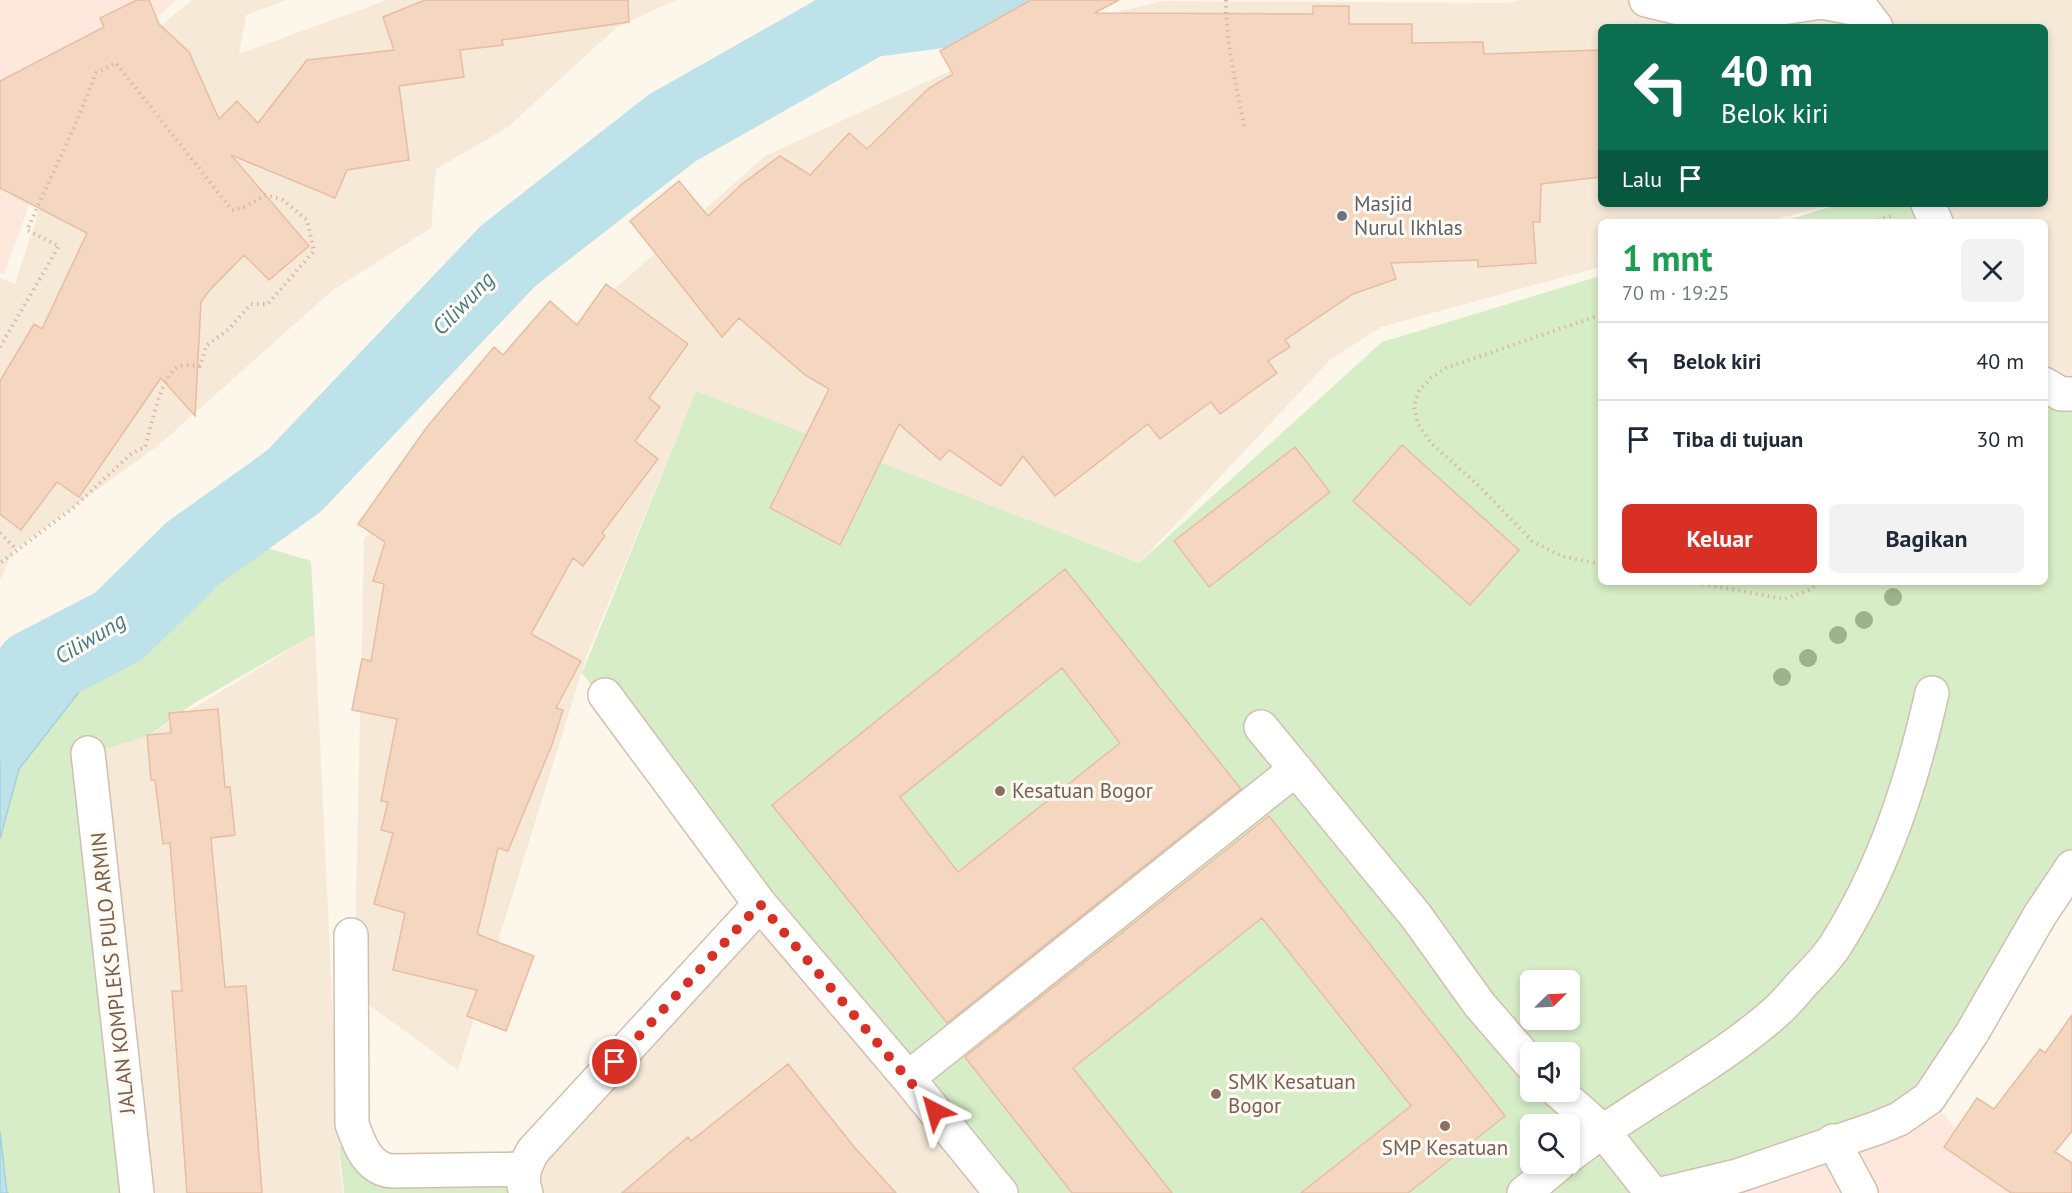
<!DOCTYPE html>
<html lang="id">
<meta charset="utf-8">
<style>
body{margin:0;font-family:"PT Sans",sans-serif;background:#f2f2f3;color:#1f2937;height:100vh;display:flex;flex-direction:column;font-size:22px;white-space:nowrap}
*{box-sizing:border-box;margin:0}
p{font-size:20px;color:#747a83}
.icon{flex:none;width:33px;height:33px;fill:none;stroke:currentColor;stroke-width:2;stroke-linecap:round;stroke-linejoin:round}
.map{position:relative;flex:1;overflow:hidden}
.side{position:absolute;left:1598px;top:219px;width:450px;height:366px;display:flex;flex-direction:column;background:#fff;border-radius:9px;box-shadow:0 3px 9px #0003}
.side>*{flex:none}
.banner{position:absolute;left:1598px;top:24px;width:450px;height:183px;border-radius:9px;box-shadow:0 3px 9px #0003;background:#0b6e4f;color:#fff;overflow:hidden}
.needle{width:39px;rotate:66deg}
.buttons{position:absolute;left:1520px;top:970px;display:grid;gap:12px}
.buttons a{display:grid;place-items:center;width:60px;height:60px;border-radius:9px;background:#fff;box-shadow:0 3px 9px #0003;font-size:30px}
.pin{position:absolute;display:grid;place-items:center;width:51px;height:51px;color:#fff;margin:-26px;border:3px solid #fff;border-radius:50%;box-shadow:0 2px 6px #0007}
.me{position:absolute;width:66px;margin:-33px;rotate:321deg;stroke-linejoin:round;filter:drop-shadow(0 0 4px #0008)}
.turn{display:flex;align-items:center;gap:21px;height:126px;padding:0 24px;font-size:27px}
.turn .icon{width:78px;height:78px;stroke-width:2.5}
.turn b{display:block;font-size:42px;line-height:51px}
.then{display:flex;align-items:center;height:57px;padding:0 24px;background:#0003;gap:12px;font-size:22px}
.round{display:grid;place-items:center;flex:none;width:63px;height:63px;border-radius:9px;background:#f2f2f3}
.head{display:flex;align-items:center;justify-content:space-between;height:102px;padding:0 24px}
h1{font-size:36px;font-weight:800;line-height:45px;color:#1e9e55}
.primary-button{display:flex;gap:12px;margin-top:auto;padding:12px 24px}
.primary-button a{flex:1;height:69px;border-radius:9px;background:#d93025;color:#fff;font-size:24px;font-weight:800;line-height:69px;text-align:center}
.primary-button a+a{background:#f2f2f3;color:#1f2937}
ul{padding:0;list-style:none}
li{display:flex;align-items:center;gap:18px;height:78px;padding:0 24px;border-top:2px solid #e0e1e3}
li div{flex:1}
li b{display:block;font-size:22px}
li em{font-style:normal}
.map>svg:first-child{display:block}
</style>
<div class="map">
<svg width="2072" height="1193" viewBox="0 0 2072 1193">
<rect width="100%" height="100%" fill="#fdf6eb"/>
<!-- residential -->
<path fill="#f6e9d8" d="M 192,0 L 287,0 L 246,15 L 239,54 L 387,0 L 676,0 L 617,27 L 508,127 L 436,169 L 431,228 L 333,290 L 159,445 L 14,550 L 0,580 L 0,278 L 15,284 L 77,95 Z
M 1520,0 L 2072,0 L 2072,394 L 2045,384 L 2044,222 L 1936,222 L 1928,204 L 2044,204 L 2044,27 L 1600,27 L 1600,204 L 1832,204 L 1766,222 L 1600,222 L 1600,267 L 1381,327 L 1330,360 L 1139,563 L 696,392 L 587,655 L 458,1070 L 354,994 L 364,539 L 575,324 L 765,156 L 1035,32 L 1163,1 L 1507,3 Z
M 315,634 L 340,1167 L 343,1193 L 140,1193 L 88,753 L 148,736 Z
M 760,904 L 1001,1193 L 526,1193 L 524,1169 Z"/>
<!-- commercial -->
<path fill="#fee8de" d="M 0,0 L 177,0 L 70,91 L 4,275 L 0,273 Z
M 1929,1098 L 2013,1193 L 1666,1193 Z"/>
<!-- green -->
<path fill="#d6edc7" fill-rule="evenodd" d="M 1840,204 L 1928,204 L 1936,222 L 1781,222 Z
M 1600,276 L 1600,582 L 2044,582 L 2045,384 L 2072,394 L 2072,870 L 1929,1098 L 1666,1193 L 1002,1193 L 760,904 L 582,673 L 696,391 L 1139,563 L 1382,342 ZM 1530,981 L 1569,981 L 1569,1020 L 1530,1020 ZM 1530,1053 L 1569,1053 L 1569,1092 L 1530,1092 ZM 1530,1125 L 1569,1125 L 1569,1164 L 1530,1164 Z
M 258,545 L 311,561 L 315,634 L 196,702 L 148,736 L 88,754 L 138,1193 L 8,1193 L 0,1132 L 0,839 L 19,769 L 79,692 L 93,680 L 105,677 L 184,578 Z
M 339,1145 L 370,1162 L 524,1169 L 526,1193 L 344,1193 Z"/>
<!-- water -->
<path fill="#bde2e9" stroke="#a3d2db" stroke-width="1.5" d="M 0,679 L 79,692 L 19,769 L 0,839 Z
M 0,1132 L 7,1192 L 8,1193 L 0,1193 Z"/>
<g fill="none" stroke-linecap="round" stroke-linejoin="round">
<!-- river -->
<path stroke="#bde2e9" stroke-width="81" d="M 0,721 L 34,670 L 119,626 L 192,554 L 294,481 L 508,256 L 672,128 L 868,17 L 999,0"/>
</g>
<!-- building -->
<path fill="#f4d6c1" stroke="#e8bda0" stroke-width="1.5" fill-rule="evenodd" d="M 137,0 L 149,0 L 159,24 L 189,52 L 219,119 L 237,101 L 258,123 L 307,60 L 394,50 L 383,17 L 425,0 L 628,0 L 629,22 L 502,40 L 503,45 L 460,50 L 464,77 L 399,86 L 409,160 L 347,170 L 335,198 L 231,155 L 309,246 L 269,280 L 244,255 L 209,291 L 201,302 L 195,416 L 161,378 L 79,497 L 57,482 L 21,530 L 0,514 L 0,381 L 34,324 L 42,329 L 87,233 L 0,188 L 0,81 L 104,27 L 100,18 Z
M 1031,0 L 1119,0 L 1094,13 L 1313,14 L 1313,6 L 1349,6 L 1349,24 L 1412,24 L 1412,43 L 1483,42 L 1484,54 L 1600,50 L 1600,177 L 1541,184 L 1540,222 L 1533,222 L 1536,263 L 1478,267 L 1478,260 L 1391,263 L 1396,279 L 1353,294 L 1285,340 L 1290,347 L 1268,361 L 1277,373 L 1220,414 L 1211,402 L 1160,439 L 1148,424 L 1055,496 L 1023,456 L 1001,486 L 949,450 L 940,460 L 899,424 L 840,545 L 770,508 L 829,389 L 805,375 L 739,318 L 722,337 L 630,221 L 679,181 L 708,216 L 742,184 L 780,156 L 810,175 L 849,133 L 867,149 L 929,88 L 953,74 L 940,51 Z
M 606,284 L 688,344 L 649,398 L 660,407 L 635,441 L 658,459 L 602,533 L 605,536 L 583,566 L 573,558 L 531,634 L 581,661 L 556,708 L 563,710 L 553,742 L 508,851 L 498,848 L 477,934 L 534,956 L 506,1031 L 467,1016 L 477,990 L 393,970 L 405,913 L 374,904 L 393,833 L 381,830 L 388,802 L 381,801 L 397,719 L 352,710 L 362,659 L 371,661 L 384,584 L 373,581 L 385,542 L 358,524 L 427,427 L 494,347 L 503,355 L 550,301 L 577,325 Z
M 1402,445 L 1519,550 L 1470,605 L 1353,501 Z
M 1295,447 L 1330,492 L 1209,587 L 1174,541 Z
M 1065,569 L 1241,789 L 947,1023 L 772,805 ZM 1062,668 L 1120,743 L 958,872 L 900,797 Z
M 218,709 L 225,787 L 230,787 L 235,835 L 211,838 L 225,987 L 246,986 L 262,1193 L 187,1193 L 172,991 L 182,991 L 170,843 L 163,844 L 155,780 L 151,780 L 147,735 L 171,733 L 169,713 Z
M 1269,816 L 1505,1116 L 1408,1193 L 1301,1193 L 1411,1106 L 1262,918 L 1073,1068 L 1172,1193 L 1072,1193 L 965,1057 Z
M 2072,1015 L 2072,1131 L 2055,1152 L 2072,1163 L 2072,1193 L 2011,1193 L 1944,1147 L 1977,1098 L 1994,1109 L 2040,1049 L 2045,1053 Z
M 788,1064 L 855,1148 L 896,1193 L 622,1193 L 688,1137 L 691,1141 Z"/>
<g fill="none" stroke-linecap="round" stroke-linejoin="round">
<defs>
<path id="minor" d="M 1646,0 L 1691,11 L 1730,13 L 1782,8 L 1822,2 L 1863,10 L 1876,27
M 1928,204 L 1936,222
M 2044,384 L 2061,394 L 2072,394
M 605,695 L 760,904 L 908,1078 L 1001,1193
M 1261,727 L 1416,916 L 1479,1004 L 1530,1063
M 88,753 L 137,1193
M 351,935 L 352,1124 C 359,1144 368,1170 393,1171 L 524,1169
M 908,1078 L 1296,769
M 1559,1092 L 1602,1130 L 1652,1193
M 1833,1141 L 1861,1193
M 1569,1156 C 1636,1104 1714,1067 1777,1011 C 1786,1003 1794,993 1802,984 C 1813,972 1826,960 1835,946 C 1884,869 1912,782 1932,693
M 526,1193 C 520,1177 525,1165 533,1151 L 760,904
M 1524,1193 L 1559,1164
M 1666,1193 L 1737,1176 L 1877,1128 L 1899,1119 L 1929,1098 L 1972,1033 L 2040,915 L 2072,867"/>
</defs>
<!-- minor casing -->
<use href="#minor" stroke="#d2bfaf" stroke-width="36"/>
<!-- path -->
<path stroke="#dab9a3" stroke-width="4" stroke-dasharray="1.5 4.5" stroke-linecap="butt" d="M 1226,0 C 1226,43 1236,84 1244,126
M 1872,222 L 1891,216
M 1600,315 L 1446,368 L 1431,378 L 1419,391 L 1414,406 L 1418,424 L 1431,443 L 1480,487 L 1532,541 L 1561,556 L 1600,564
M 0,347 L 59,246 L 27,230 L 76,123 L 96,73 L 116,63 L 232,210 L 243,208 L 265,195 L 283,200 L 307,220 L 314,251 L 268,304 L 251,304 L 230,328 L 206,346 L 200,366 C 190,365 180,363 173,371 C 159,385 151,428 145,447 L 132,453 L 73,508 L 0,563
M 0,533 L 17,550
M 1691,582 L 1785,599 L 1809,590 L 1821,582"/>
<!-- minor -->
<use href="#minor" stroke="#fff" stroke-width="33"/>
</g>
<!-- trees -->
<g fill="#9eb28d">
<circle cx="1893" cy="597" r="9"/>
<circle cx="1864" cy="620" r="9"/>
<circle cx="1838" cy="635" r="9"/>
<circle cx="1808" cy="658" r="9"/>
<circle cx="1782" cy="677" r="9"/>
</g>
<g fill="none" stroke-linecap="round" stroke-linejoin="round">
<!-- route -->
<path stroke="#d93025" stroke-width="10" stroke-dasharray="0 18" d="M 615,1062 L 760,904 L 935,1111"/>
</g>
<!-- markers -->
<circle fill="#6b7280" stroke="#fffaf2" stroke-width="2" cx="1342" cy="216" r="6"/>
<g fill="#8d6e63" stroke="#fffaf2" stroke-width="2">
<circle cx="1000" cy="791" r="6"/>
<circle cx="1216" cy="1094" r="6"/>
<circle cx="1445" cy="1126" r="6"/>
</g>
<g text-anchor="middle" stroke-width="6" stroke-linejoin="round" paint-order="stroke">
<!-- worship labels -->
<g font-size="21" fill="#5b616d" stroke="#fffaf2" text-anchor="start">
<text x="1354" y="211">Masjid<tspan x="1354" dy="24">Nurul Ikhlas</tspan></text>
</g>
<!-- education labels -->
<g font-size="21" fill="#785e54" stroke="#fffaf2" text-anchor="start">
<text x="1012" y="798">Kesatuan Bogor</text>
<text x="1228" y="1089">SMK Kesatuan<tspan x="1228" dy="24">Bogor</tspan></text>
<text x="1445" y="1155" text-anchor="middle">SMP Kesatuan</text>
</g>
<!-- street labels -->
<g font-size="21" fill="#7b5d4b" stroke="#fffaf2">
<text transform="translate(113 973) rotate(-96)" y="7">JALAN KOMPLEKS PULO ARMIN</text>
</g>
<!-- water labels -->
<g font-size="22" font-style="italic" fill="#407b87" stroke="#fffaf2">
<text transform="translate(463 303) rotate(-46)" y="8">Ciliwung</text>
<text transform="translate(90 638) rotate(-31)" y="8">Ciliwung</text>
</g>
</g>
</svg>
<div class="buttons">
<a><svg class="needle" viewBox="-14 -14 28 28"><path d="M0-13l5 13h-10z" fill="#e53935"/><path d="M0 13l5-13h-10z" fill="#747a83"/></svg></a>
<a><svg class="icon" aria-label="sound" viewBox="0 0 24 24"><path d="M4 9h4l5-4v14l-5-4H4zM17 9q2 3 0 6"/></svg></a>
<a><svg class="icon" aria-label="search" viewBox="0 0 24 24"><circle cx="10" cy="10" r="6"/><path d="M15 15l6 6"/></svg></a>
</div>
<div class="pin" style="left:615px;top:1062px;background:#d93025"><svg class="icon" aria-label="arrive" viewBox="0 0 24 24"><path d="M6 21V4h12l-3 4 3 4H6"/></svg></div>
<svg class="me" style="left:935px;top:1111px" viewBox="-20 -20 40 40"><path d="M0-17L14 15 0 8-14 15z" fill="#d93025" stroke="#fff" stroke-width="4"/></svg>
<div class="banner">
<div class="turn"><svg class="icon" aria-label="left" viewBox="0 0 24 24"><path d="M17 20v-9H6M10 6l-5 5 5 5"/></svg><div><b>40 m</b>Belok kiri</div></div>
<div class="then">Lalu<svg class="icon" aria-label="arrive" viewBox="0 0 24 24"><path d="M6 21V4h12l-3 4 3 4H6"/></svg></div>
</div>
<section class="side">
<div class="head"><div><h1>1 mnt</h1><p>70 m · 19:25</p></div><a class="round"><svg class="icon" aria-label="close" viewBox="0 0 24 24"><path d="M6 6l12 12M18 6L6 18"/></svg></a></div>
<ul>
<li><svg class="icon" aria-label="left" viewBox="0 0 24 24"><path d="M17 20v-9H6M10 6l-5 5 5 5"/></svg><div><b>Belok kiri</b></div><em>40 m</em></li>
<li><svg class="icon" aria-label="arrive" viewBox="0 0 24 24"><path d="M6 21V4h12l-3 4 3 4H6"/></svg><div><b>Tiba di tujuan</b></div><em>30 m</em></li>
</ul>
<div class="primary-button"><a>Keluar</a><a>Bagikan</a></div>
</section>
</div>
